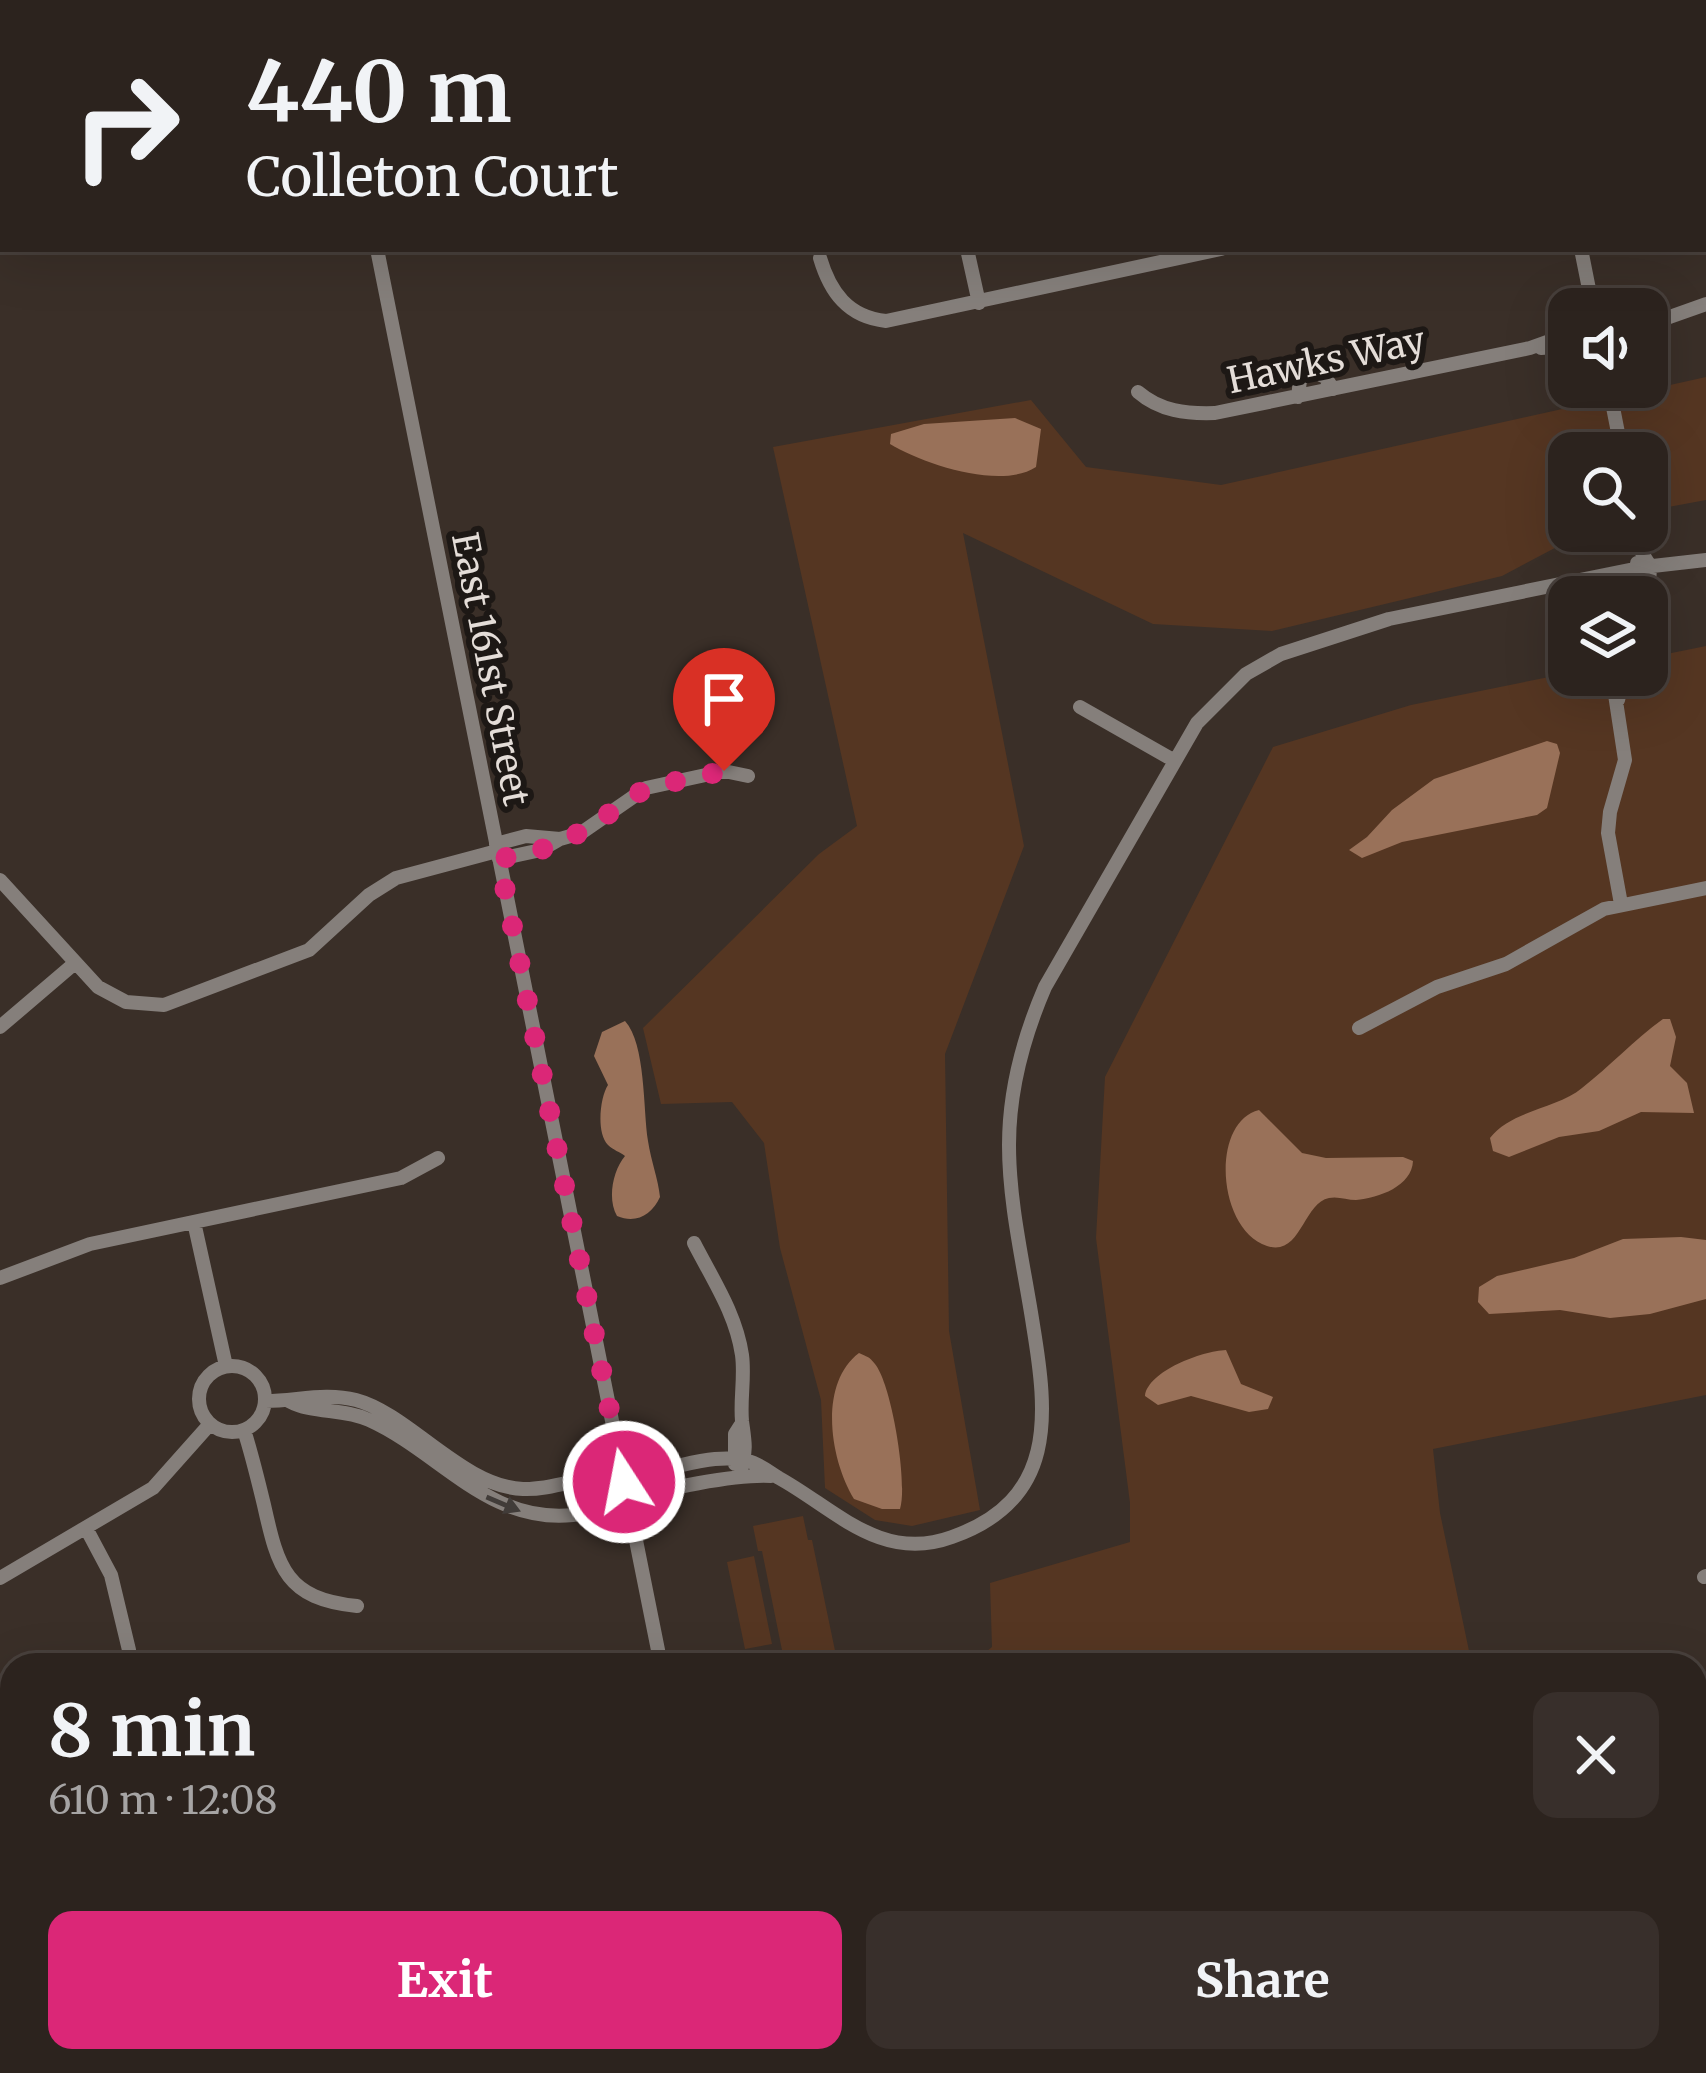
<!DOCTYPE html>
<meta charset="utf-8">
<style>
body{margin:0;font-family:Merriweather,serif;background:#382f2b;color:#f1f3f6;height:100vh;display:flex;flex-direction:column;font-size:45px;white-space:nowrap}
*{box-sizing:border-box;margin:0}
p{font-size:39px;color:#a6a4a4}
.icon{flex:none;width:66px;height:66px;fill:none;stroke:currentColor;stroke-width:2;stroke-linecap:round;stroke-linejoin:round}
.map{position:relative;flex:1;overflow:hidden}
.panel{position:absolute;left:0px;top:1653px;width:1707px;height:420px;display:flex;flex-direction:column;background:#2c231e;border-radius:36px 36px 0 0;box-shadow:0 12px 48px #0002,0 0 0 3px #48403c}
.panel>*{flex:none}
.guide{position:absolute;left:0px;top:0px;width:1707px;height:252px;box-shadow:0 12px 48px #0002,0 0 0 3px #48403c;background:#2c231e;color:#f1f3f6;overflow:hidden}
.buttons{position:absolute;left:1548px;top:288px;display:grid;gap:24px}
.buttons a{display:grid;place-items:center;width:120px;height:120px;border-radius:24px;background:#2c231e;box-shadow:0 12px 48px #0002,0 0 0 3px #48403c;font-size:60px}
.pin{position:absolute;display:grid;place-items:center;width:102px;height:102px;color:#fff;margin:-123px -51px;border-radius:50% 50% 50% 0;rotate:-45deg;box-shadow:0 0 12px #0007}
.pin .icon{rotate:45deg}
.me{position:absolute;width:132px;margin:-66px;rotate:349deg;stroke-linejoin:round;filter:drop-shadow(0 0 9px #0008)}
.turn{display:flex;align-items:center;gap:42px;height:252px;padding:0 48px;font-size:54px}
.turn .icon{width:156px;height:156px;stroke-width:2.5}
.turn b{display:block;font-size:84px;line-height:102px}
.round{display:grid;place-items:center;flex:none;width:126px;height:126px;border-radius:24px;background:#382f2b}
.headline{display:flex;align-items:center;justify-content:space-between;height:204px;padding:0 48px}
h1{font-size:72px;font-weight:700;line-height:90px}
.cta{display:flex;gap:24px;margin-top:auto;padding:24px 48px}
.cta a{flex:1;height:138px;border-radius:24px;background:#db2777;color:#fff;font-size:48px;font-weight:700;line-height:138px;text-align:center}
.cta a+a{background:#382f2b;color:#f1f3f6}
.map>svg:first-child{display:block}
</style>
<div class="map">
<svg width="1706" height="2073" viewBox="0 0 1706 2073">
<rect width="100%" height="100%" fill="#3a2f28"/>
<!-- green -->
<path fill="#553622" d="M 1706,377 L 1706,500 L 1647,511 L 1647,453 L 1569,453 L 1569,531 L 1587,531 L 1502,576 L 1272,631 L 1153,624 L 963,533 L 1024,846 L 945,1054 L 949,1331 L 980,1510 L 912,1526 L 875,1520 L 825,1488 L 821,1400 L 780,1248 L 764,1143 L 732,1102 L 661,1104 L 643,1028 L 819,854 L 857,826 L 773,447 L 1031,400 L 1086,467 L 1221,485 Z
M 1706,646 L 1706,1395 L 1433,1449 L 1440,1513 L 1472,1665 L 970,1665 L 992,1647 L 990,1583 L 1130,1542 L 1130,1503 L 1096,1238 L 1105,1077 L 1273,747 L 1411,705 L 1569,673 L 1647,675 L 1647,658 Z
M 803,1516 L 808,1540 L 812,1540 L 838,1665 L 785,1665 L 762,1551 L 758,1551 L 753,1526 Z
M 754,1556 L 772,1644 L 745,1649 L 727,1562 Z
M 1706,1723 L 1706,1960 L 1695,1962 L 1695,1726 Z
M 766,2061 L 1258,2061 L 1205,2073 L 768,2073 Z"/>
<!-- water -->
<path fill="#997159" d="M 1015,418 L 1041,429 L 1036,467 C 1001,490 923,464 890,444 L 891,434 L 924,424 Z
M 1547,741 L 1557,744 L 1560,753 L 1547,808 L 1537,815 L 1402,842 L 1362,858 L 1349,850 L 1367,837 L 1392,810 L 1434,779 Z
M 1663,1019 L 1670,1019 L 1676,1037 L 1670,1066 L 1687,1083 L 1694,1113 L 1641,1112 L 1599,1131 L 1559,1137 L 1509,1157 L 1493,1151 L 1490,1138 C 1511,1110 1557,1109 1582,1088 C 1610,1066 1634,1040 1663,1019 Z
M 625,1021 C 646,1044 643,1110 648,1141 C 651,1161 658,1178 660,1197 C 652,1215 636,1224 617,1216 C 607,1199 613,1170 625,1156 C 620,1152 613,1150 608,1145 C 596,1133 600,1097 608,1085 L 594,1056 L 602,1032 Z
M 1259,1110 L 1302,1153 L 1326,1158 L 1403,1157 L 1413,1161 C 1412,1186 1379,1198 1356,1200 C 1347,1200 1338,1196 1329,1198 C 1303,1203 1301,1257 1267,1246 C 1217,1230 1210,1122 1259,1110 Z
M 1681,1237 L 1706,1240 L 1706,1299 L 1650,1314 L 1610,1318 L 1560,1310 L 1489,1314 L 1478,1302 L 1479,1287 L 1497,1276 L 1574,1258 L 1623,1239 Z
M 1226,1350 L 1241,1384 L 1273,1397 L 1268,1409 L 1249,1412 L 1191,1396 L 1158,1405 L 1145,1396 C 1148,1371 1202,1351 1226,1350 Z
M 859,1353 C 867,1357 869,1356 875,1364 C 892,1385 908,1484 900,1509 L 882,1509 L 854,1499 C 830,1460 818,1384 859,1353 Z"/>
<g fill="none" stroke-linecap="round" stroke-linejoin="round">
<!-- minor -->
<path stroke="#857f7b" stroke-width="14" d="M 327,0 L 328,3
M 946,0 L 947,3
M 1029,0 L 1029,3
M 1200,0 L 1201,3
M 1383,0 L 1385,3
M 1493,0 L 1495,3
M 1406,3 L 1409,0
M 1432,3 L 1440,0
M 1633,3 L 1634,0
M 1704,139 L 1706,138
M 377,249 L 661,1665
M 967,249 L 979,303
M 1581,249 L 1593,309
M 820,258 C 830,292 848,317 886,321 L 1221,249
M 1647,325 L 1706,304
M 1541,348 L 1569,346
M 1609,387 L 1622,453
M 1138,392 C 1160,411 1186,414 1215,413 L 1530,348 L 1569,334
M 1298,397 L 1300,380 L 1312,371 L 1325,377 L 1333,389
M 1637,531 L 1642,553 L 1650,566 L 1647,627
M 1637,597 L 1637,563
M 1612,675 L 1625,760 L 1610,812 L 1608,833 L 1621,904
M 1618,700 L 1624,675
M 1080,707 L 1175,761
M 496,844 L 526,836 L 560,839
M 499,859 L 541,850 L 560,839 L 581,833 L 646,788 L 724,771 L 748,776
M 0,880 L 98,987 L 126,1002 L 164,1005 L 309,950 L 369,895 L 396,878 L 497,851
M 0,1027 L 75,963
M 1359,1028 L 1437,987 L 1506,964 L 1604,909 L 1706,888
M 194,1222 L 226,1366
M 694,1243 C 713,1280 736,1314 742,1355 C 745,1377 740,1399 742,1421 C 744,1437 747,1449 742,1466
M 0,1278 L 90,1244 L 401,1178 L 438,1158
M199 1399a33 33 0 1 1 66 0a33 33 0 1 1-66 0Z
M 266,1401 C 296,1401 325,1392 356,1400 C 409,1414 463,1487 523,1489 C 551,1490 577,1478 604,1476 C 626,1474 645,1472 667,1468 C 693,1463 722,1454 748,1461 C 760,1464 769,1472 779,1478 C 835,1509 881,1563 952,1537 C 1057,1500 1048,1416 1033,1325 C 1024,1266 1009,1205 1009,1145 C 1009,1089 1023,1038 1045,987 L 1197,723 L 1246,674 L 1281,654 L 1389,619 L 1644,567 L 1706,560
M 289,1401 C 313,1414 343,1408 369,1420 C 440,1452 488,1524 573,1515 C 592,1513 608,1507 626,1501 C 659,1489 737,1474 771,1476
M 244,1430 C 252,1455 258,1480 264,1505 C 278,1568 286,1599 357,1606
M 735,1464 L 735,1434 L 742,1423
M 86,1528 L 111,1575 L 129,1650
M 1704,1577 L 1706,1576
M 0,1578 L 153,1488 L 210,1424
M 1695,1985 L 1706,1983
M 554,2061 L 556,2073
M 698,2061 L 698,2073
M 744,2061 L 748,2073
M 1295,2073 L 1349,2061"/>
</g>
<!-- one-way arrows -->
<defs><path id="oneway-solid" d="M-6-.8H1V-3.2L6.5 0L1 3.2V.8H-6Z" transform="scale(3)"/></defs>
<use fill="#413c39" href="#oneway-solid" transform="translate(503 1504) rotate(23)"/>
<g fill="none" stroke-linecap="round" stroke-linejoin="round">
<!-- route -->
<path stroke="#db2777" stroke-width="21" stroke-dasharray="0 37.8" d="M 624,1482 L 499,859 L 541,850 L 560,838 L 581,833 L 646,788 L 724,771"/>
</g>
<g text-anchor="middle" stroke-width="12" stroke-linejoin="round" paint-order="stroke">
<!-- street labels -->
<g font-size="36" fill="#e4ddd8" stroke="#1d1815">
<text transform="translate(1326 360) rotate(-12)" y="13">Hawks Way</text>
<text transform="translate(491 669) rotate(79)" y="13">East 161st Street</text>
</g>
</g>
</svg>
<div class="buttons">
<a><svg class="icon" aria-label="sound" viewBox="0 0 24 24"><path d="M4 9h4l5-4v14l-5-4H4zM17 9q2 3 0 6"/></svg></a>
<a><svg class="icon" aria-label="search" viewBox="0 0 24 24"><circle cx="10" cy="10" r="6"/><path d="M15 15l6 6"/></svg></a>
<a><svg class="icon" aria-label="layers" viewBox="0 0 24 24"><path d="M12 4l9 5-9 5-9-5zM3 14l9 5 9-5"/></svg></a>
</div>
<div class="pin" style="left:724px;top:771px;background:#d93025"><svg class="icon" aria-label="arrive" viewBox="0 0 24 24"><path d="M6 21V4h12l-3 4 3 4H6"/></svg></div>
<svg class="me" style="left:624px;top:1482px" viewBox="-20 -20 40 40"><circle r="17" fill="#db2777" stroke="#fff" stroke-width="3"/><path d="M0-11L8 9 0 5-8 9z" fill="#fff"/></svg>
<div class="guide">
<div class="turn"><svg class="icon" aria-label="right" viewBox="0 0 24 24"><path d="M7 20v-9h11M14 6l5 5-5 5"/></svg><div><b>440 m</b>Colleton Court</div></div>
</div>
<section class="panel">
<div class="headline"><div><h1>8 min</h1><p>610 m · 12:08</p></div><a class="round"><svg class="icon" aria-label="close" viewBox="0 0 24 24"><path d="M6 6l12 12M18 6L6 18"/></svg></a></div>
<div class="cta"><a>Exit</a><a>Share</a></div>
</section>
</div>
